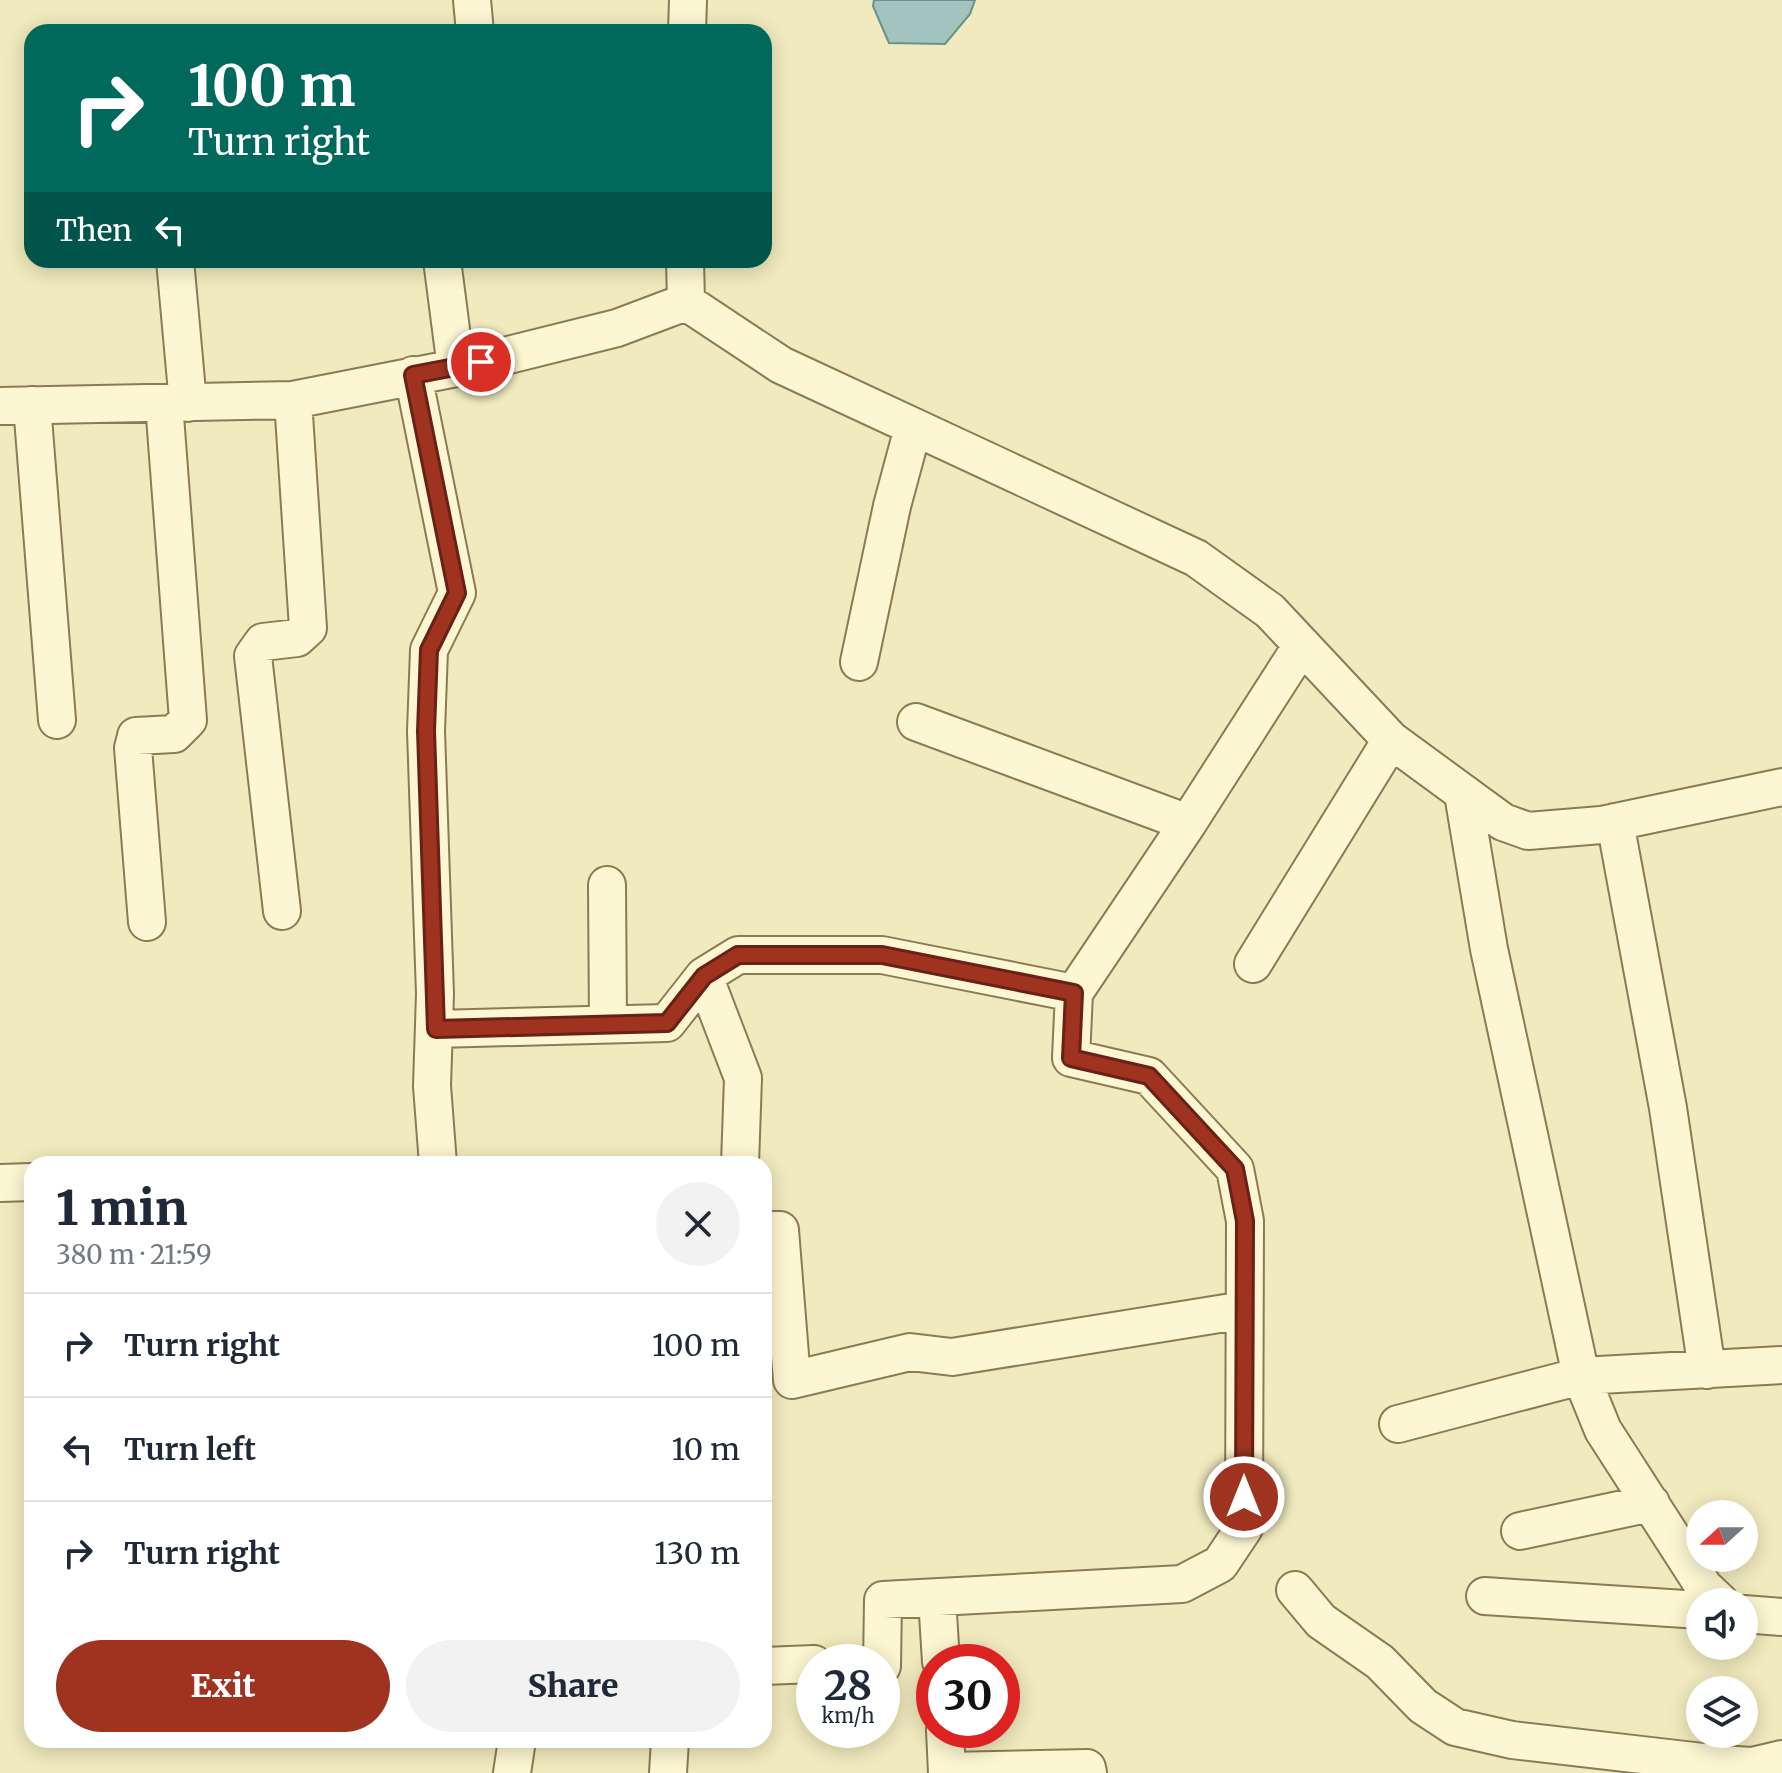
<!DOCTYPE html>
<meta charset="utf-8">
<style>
body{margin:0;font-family:Merriweather,serif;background:#f2f2f3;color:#1f2937;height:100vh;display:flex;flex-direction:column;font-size:30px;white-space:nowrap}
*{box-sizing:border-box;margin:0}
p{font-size:26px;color:#747a83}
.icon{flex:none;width:44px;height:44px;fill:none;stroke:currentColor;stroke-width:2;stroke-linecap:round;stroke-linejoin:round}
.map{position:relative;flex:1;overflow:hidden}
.panel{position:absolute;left:24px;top:1156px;width:748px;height:592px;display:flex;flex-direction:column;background:#fff;border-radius:24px;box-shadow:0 4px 20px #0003}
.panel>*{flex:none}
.banner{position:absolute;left:24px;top:24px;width:748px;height:244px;border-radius:24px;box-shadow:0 4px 20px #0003;background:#00695c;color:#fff;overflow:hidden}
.needle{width:52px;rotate:249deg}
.buttons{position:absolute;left:1686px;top:1500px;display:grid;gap:16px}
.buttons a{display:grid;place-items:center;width:72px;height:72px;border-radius:50%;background:#fff;box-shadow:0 4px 20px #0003;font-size:40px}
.speed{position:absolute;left:796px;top:1644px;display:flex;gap:16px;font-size:40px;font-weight:700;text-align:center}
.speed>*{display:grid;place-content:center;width:104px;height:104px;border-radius:50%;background:#fff;box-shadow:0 4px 20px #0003;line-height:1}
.speed small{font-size:20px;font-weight:400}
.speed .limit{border:12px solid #d22;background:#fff;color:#111}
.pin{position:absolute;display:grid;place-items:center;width:68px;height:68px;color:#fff;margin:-34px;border:4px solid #fff;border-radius:50%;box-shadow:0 2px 8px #0007}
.me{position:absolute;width:88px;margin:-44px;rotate:0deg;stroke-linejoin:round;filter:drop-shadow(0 0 6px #0008)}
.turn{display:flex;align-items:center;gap:28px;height:168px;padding:0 32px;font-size:36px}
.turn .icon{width:104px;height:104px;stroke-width:2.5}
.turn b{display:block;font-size:56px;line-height:68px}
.then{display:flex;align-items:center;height:76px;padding:0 32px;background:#0003;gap:16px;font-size:30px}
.round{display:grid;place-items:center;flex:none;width:84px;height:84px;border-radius:42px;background:#f2f2f3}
.overview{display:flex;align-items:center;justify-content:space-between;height:136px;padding:0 32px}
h1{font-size:48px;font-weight:800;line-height:60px}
.cta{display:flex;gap:16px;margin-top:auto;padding:16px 32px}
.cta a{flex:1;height:92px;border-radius:48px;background:#9f3320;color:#fff;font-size:32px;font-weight:800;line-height:92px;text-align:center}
.cta a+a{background:#f2f2f3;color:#1f2937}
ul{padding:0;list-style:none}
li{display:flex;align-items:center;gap:24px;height:104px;padding:0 32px;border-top:2px solid #e0e1e3}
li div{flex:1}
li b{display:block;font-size:30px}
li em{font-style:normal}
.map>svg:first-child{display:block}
</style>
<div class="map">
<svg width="1782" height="1773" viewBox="0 0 1782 1773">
<rect width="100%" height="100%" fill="#f1eabe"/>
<!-- water -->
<path fill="#a2c3be" stroke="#68918d" stroke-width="2" d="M 874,0 L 975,0 L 970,14 L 945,44 L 889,43 L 873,6 Z"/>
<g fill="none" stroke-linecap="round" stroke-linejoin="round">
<defs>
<path id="minor" d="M 472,0 L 475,32
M 687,32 L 688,0
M 175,260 L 188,403
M 442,260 L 456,368
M 685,260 L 686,302
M 686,302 L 781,365 L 1196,558 L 1270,611 L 1391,740 L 1503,822 L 1528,831 L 1601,825 L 1782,787
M 413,375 L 457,593 L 429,650 L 426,731 L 435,994 L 432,1086 L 438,1164
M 32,405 L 57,720
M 0,406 L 293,400 L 456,368 L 617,328 L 686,302
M 859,662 L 892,506 L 913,428
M 916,722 L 1188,823 L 1074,993
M 1463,794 L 1489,949 L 1581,1376 L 1603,1430 L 1704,1587 L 1720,1602
M 1615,822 L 1668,1108 L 1707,1370
M 1188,823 L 1302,645
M 607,885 L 608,1024
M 282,911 L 253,656 L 263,642 L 297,638 L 308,628 L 293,400
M 147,922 L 133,748 L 136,736 L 174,734 L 188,720 L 164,403
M 1253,964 L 1391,740
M 704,976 L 743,1078 L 740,1164
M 436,1029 L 667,1023 L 704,976 L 738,955 L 882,955 L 1074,993 L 1071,1058 L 1149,1076 L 1235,1169 L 1245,1221 L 1244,1528 L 1220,1564 L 1182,1584 L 883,1600 L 882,1666
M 0,1183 L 32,1182
M 764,1230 L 780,1230 L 792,1380 L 910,1352 L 952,1357 L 1244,1310
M 1398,1424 L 1581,1376 L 1782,1365
M 1520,1531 L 1651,1503
M 1295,1590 L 1321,1621 L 1380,1662 L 1423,1706 L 1455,1727 L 1512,1740 L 1720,1764 L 1752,1766 L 1782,1759
M 1485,1596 L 1700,1610
M 937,1598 L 941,1662
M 1744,1614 L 1782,1617
M 764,1666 L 814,1664
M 945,1730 L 947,1773
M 947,1771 L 1087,1768 L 1088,1773
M 512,1773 L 517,1740
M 668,1773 L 670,1740"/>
</defs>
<!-- minor casing -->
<use href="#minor" stroke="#8b7a55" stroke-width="40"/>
<!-- minor -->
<use href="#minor" stroke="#fcf6d2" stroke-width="36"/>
</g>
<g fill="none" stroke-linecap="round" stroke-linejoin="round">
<defs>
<path id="route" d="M 481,362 L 413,375 L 457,593 L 429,650 L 426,731 L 436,1029 L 667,1023 L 704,976 L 738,955 L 882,955 L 1074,993 L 1071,1058 L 1149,1076 L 1235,1169 L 1245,1221 L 1244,1497"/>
</defs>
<!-- route casing -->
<use href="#route" stroke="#672115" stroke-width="20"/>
<!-- route -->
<use href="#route" stroke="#9f3320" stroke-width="14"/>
</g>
</svg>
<div class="buttons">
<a><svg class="needle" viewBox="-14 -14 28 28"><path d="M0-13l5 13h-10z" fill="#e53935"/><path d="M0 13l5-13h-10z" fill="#747a83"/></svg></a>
<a><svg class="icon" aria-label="sound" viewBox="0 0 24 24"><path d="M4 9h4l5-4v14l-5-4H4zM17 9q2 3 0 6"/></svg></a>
<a><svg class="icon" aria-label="layers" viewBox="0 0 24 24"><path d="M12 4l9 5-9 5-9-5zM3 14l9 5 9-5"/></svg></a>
</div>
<div class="speed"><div>28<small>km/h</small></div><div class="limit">30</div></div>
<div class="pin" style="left:481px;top:362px;background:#d93025"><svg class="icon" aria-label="arrive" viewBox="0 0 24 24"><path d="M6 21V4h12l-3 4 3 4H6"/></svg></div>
<svg class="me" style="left:1244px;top:1497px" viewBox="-20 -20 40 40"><circle r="17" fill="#9f3320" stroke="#fff" stroke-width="3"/><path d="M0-11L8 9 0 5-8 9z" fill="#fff"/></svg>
<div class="banner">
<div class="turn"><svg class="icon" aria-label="right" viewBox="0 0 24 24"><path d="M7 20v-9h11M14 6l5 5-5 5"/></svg><div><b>100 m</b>Turn right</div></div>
<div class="then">Then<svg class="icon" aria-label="left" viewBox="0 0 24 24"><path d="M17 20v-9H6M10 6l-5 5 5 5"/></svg></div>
</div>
<section class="panel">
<div class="overview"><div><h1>1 min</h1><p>380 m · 21:59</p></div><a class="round"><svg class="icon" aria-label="close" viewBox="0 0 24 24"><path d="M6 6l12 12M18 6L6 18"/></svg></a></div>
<ul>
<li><svg class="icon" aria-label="right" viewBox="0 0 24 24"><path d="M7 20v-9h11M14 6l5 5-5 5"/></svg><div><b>Turn right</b></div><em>100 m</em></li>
<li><svg class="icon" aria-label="left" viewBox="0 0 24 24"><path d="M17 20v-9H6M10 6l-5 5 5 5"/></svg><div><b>Turn left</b></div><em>10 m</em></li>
<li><svg class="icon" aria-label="right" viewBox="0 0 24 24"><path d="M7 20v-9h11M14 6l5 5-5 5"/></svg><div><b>Turn right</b></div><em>130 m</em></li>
</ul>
<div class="cta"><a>Exit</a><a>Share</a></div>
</section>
</div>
